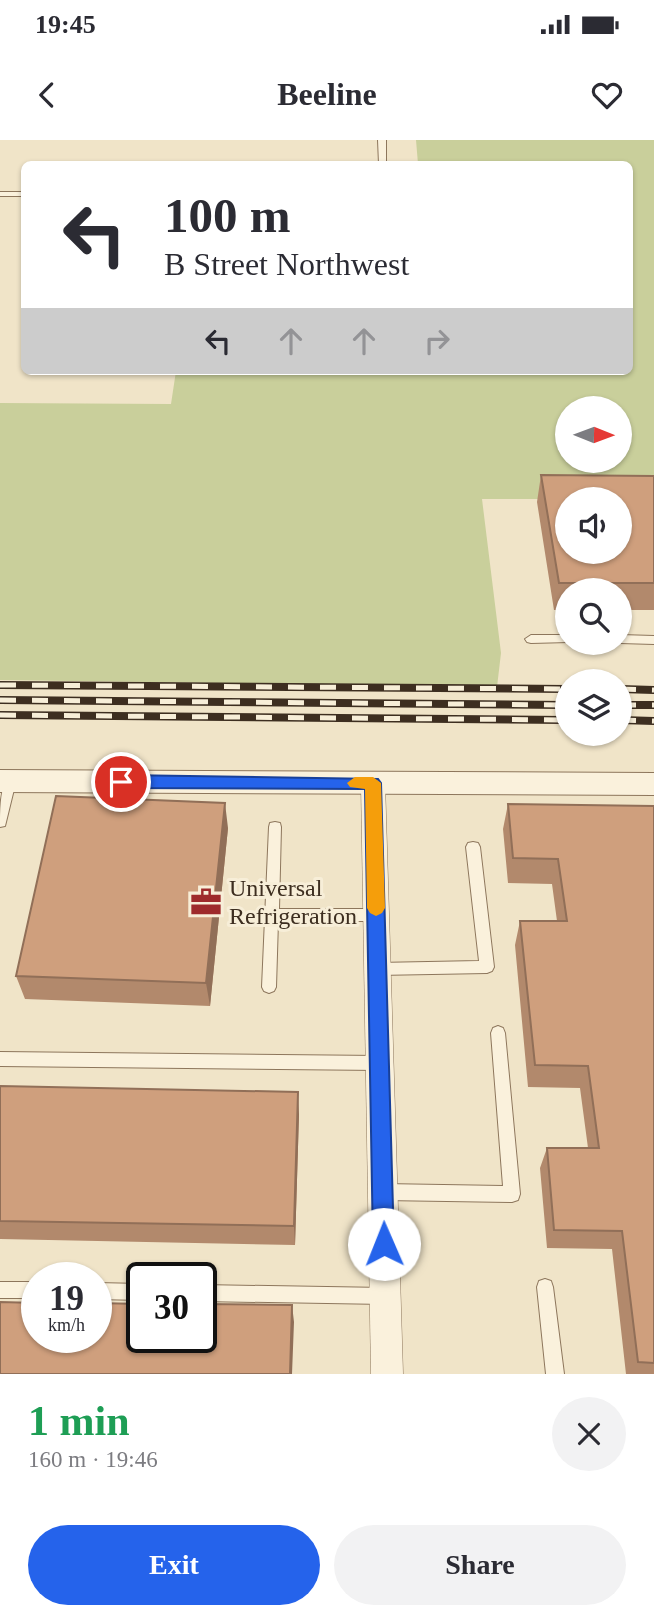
<!DOCTYPE html>
<meta charset="utf-8">
<style>
body{margin:0;font-family:Georgia,serif;background:#f2f2f3;color:#2b2b33;height:100vh;display:flex;flex-direction:column;font-size:26px;white-space:nowrap}
*{box-sizing:border-box;margin:0}
p{font-size:23px;color:#7c7c81}
.icon{flex:none;width:38px;height:38px;fill:none;stroke:currentColor;stroke-width:2;stroke-linecap:round;stroke-linejoin:round}
.map{position:relative;height:1234px;overflow:hidden}
.side{display:flex;flex-direction:column;background:#fff;flex:1}
.side>*{flex:none}
.hud{position:absolute;left:21px;top:21px;width:612px;height:214px;border-radius:10px;box-shadow:0 2px 5px #0004;background:#fff;color:#2b2b33;overflow:hidden}
.needle{width:46px;rotate:91deg}
.buttons{position:absolute;left:555px;top:256px;display:grid;gap:14px}
.buttons a{display:grid;place-items:center;width:77px;height:77px;border-radius:50%;background:#fff;box-shadow:0 2px 5px #0004;font-size:35px}
.speed{position:absolute;left:21px;top:1122px;display:flex;gap:14px;font-size:35px;font-weight:700;text-align:center}
.speed>*{display:grid;place-content:center;width:91px;height:91px;border-radius:50%;background:#fff;box-shadow:0 2px 5px #0004;line-height:1}
.speed small{font-size:18px;font-weight:400}
.speed .limit{border:4px solid #111;border-radius:10px;background:#fff;color:#111}
.pin{position:absolute;display:grid;place-items:center;width:60px;height:60px;color:#fff;margin:-30px;border:4px solid #fff;border-radius:50%;box-shadow:0 2px 7px #0007}
.me{position:absolute;width:77px;margin:-38px;rotate:359deg;stroke-linejoin:round;filter:drop-shadow(0 0 5px #0008)}
.turn{display:flex;align-items:center;gap:24px;height:147px;padding:0 28px;font-size:32px}
.turn .icon{width:91px;height:91px;stroke-width:2.5}
.turn b{display:block;font-size:49px;line-height:60px}
.lanes{display:flex;align-items:center;height:66px;padding:0 28px;background:#0003;justify-content:center;gap:35px;direction:ltr}
.lanes .off{opacity:.35}
.round{display:grid;place-items:center;flex:none;width:74px;height:74px;border-radius:37px;background:#f2f2f3}
.overview{display:flex;align-items:center;justify-content:space-between;height:119px;padding:0 28px}
h1{font-size:42px;font-weight:800;line-height:52px;color:#1e9e55}
.button{display:flex;gap:14px;margin-top:auto;padding:14px 28px}
.button a{flex:1;height:80px;border-radius:42px;background:#2563eb;color:#fff;font-size:28px;font-weight:800;line-height:80px;text-align:center}
.button a+a{background:#f2f2f3;color:#2b2b33}
.status{display:flex;justify-content:space-between;align-items:center;height:49px;padding:0 35px;background:#fff;direction:ltr}
.status svg{height:19px;fill:currentColor}
header{display:flex;justify-content:space-between;align-items:center;height:91px;padding:0 28px;background:#fff;font-size:32px;font-weight:800}
.map>svg:first-child{display:block}
</style>
<div class="status"><b>19:45</b><svg viewBox="0 0 49 12"><path d="M0 12V9h3v3zM5 12V6h3v6zM10 12V3h3v9zM15 12V0h3v12zM26 1h20v11H26zM47 4h2v5h-2z"/></svg></div>
<header><svg class="icon" aria-label="back" viewBox="0 0 24 24"><path d="M15 5l-7 7 7 7"/></svg>Beeline<svg class="icon" aria-label="heart" viewBox="0 0 24 24"><path d="M12 20l-8-8c-3-5 5-10 8-4 3-6 11-1 8 4z"/></svg></header>
<div class="map">
<svg width="654" height="1234" viewBox="0 0 654 1234">
<rect width="100%" height="100%" fill="#f0e4c8"/>
<!-- green -->
<path fill="#c9cf9b" fill-rule="evenodd" d="M 416,0 L 654,0 L 654,359 L 482,359 L 501,513 L 497,547 L 0,540 L 0,263 L 171,264 L 176,231 L 630,231 L 630,24 L 418,24 ZM 567,268 L 620,268 L 620,320 L 567,320 Z"/>
<g fill="none" stroke-linecap="round" stroke-linejoin="round">
<defs>
<path id="service" d="M 378,0 L 386,0 L 386,24 L 379,24 Z
M 0,52 L 24,52 L 24,56 L 0,56 Z
M 531,495 L 567,495 L 567,502 L 569,502 L 531,503 L 527,502 L 525,499 Z
M 620,495 L 654,496 L 654,504 L 620,503 L 618,502 L 620,502 Z
M 10,636 L 14,638 L 16,641 L 6,682 L 5,686 L 0,687 C 0,670 0,654 6,638 Z
M 275,682 L 280,683 L 281,687 L 279,769 L 376,769 L 381,771 L 383,775 L 381,779 L 376,781 L 278,781 L 276,847 L 274,851 L 269,853 L 264,851 L 262,847 L 269,687 L 270,683 Z
M 473,702 L 478,703 L 480,707 L 494,827 L 492,831 L 487,833 L 377,835 L 372,833 L 370,829 L 372,825 L 377,823 L 479,821 L 466,707 L 468,703 Z
M 498,886 L 503,888 L 505,893 L 520,1054 L 518,1060 L 512,1062 L 383,1060 L 377,1058 L 375,1052 L 377,1046 L 383,1044 L 503,1046 L 491,893 L 493,888 Z
M 0,912 L 379,916 L 384,918 L 386,923 L 384,928 L 379,930 L 0,926 Z
M 545,1139 L 551,1141 L 553,1147 L 564,1234 L 546,1234 L 537,1147 L 539,1141 Z
M 0,1142 L 37,1142 L 37,1158 L 0,1158 Z
M 96,1143 L 142,1144 L 142,1160 L 96,1159 Z
M 201,1145 L 385,1148 L 391,1150 L 393,1156 L 391,1162 L 385,1164 L 201,1161 Z"/>
<path id="minor" d="M 373,634 L 381,637 L 385,643 L 403,1234 L 371,1234 L 361,643 L 365,637 Z"/>
<path id="tertiary" d="M 0,630 L 654,633 L 654,655 L 0,652 Z"/>
</defs>
<!-- service casing -->
<use href="#service" stroke="#8d765c" stroke-width="2"/>
<!-- minor casing -->
<use href="#minor" stroke="#8d765c" stroke-width="1"/>
<!-- tertiary casing -->
<use href="#tertiary" stroke="#8d765c" stroke-width="2"/>
<!-- service -->
<use href="#service" fill="#faf1dc" fill-rule="evenodd"/>
<!-- minor -->
<use href="#minor" fill="#faf1dc" fill-rule="evenodd"/>
<!-- tertiary -->
<use href="#tertiary" fill="#faf1dc" fill-rule="evenodd"/>
<defs>
<path id="rail" d="M 0,545 L 567,549
M 620,549 L 654,550
M 0,560 L 567,565
M 620,565 L 654,565
M 0,575 L 567,580
M 620,580 L 654,581"/>
</defs>
<!-- rail casing -->
<use href="#rail" stroke="#3d2e20" stroke-width="8"/>
<!-- rail -->
<use href="#rail" stroke="#f7eed8" stroke-width="5" stroke-dasharray="16" stroke-linecap="butt"/>
</g>
<!-- wall -->
<path fill="#b2896c" d="M 541,335 L 654,336 L 654,470 L 620,470 L 620,450 L 567,450 L 567,470 L 554,470 L 537,362 Z
M 508,664 L 654,666 L 654,1234 L 626,1234 L 612,1109 L 547,1108 L 540,1028 L 547,1008 L 588,1008 L 580,948 L 528,947 L 515,805 L 520,781 L 557,781 L 552,744 L 508,743 L 503,689 Z
M 228,688 L 210,866 L 25,859 L 16,836 Z
M 0,946 L 299,974 L 295,1105 L 0,1099 Z"/>
<!-- shaded-wall -->
<path fill="#916f58" d="M 225,663 L 228,688 L 210,866 L 206,843 Z
M 298,952 L 299,974 L 295,1105 L 294,1086 Z
M 292,1165 L 294,1182 L 292,1234 L 290,1234 Z"/>
<!-- building -->
<path fill="#cf9f7d" stroke="#916f58" stroke-width="2" fill-rule="evenodd" d="M 541,335 L 654,336 L 654,443 L 559,443 ZM 567,359 L 620,359 L 620,411 L 567,411 Z
M 56,656 L 225,663 L 206,843 L 16,836 Z
M 508,664 L 654,666 L 654,1223 L 638,1222 L 622,1091 L 554,1090 L 547,1008 L 599,1008 L 588,926 L 535,925 L 520,781 L 567,781 L 558,719 L 513,718 Z
M 0,946 L 298,952 L 294,1086 L 0,1081 Z
M 0,1162 L 37,1163 L 37,1197 L 96,1197 L 96,1163 L 142,1164 L 142,1197 L 201,1197 L 201,1164 L 292,1165 L 290,1234 L 0,1234 Z"/>
<!-- route -->
<path fill="#2563eb" stroke="#184099" stroke-width="2" d="M 121,635 L 378,639 L 381,643 L 394,1104 L 391,1111 L 384,1115 L 376,1111 L 373,1104 L 365,649 L 121,648 L 113,642 Z"/>
<!-- slow -->
<path fill="#f59e0b" d="M 355,637 L 373,637 L 381,643 L 385,768 L 382,773 L 376,776 L 370,773 L 367,768 L 365,649 L 350,647 L 347,643 Z"/>
<!-- icons -->
<defs>
<symbol id="office-bare" viewBox="-9 -9 18 18"><path d="M-6-3h4V-5.5h4V-3h4V5H-6ZM-1-4.5V-3h2v-1.5ZM-6 0V1H6V0Z" fill="#9e2a2b" stroke="#f7eed8" stroke-width="2.5" paint-order="stroke"/></symbol>
</defs>
<g fill-rule="evenodd">
<use href="#office-bare" x="184" y="740" width="44" height="44"/>
</g>
<g text-anchor="middle" stroke-width="6" stroke-linejoin="round" paint-order="stroke">
<!-- poi labels -->
<g font-size="24" fill="#3d2e20" stroke="#f7eed8" text-anchor="start">
<text x="229" y="756">Universal<tspan x="229" dy="28">Refrigeration</tspan></text>
</g>
</g>
</svg>
<div class="buttons">
<a><svg class="needle" viewBox="-14 -14 28 28"><path d="M0-13l5 13h-10z" fill="#e53935"/><path d="M0 13l5-13h-10z" fill="#7c7c81"/></svg></a>
<a><svg class="icon" aria-label="sound" viewBox="0 0 24 24"><path d="M4 9h4l5-4v14l-5-4H4zM17 9q2 3 0 6"/></svg></a>
<a><svg class="icon" aria-label="search" viewBox="0 0 24 24"><circle cx="10" cy="10" r="6"/><path d="M15 15l6 6"/></svg></a>
<a><svg class="icon" aria-label="layers" viewBox="0 0 24 24"><path d="M12 4l9 5-9 5-9-5zM3 14l9 5 9-5"/></svg></a>
</div>
<div class="speed"><div>19<small>km/h</small></div><div class="limit">30</div></div>
<div class="pin" style="left:121px;top:642px;background:#d93025"><svg class="icon" aria-label="arrive" viewBox="0 0 24 24"><path d="M6 21V4h12l-3 4 3 4H6"/></svg></div>
<svg class="me" style="left:384px;top:1104px" viewBox="-20 -20 40 40"><circle r="19" fill="#fff"/><path d="M0-13L10 11 0 6-10 11z" fill="#2563eb"/></svg>
<div class="hud">
<div class="turn"><svg class="icon" aria-label="left" viewBox="0 0 24 24"><path d="M17 20v-9H6M10 6l-5 5 5 5"/></svg><div><b>100 m</b>B Street Northwest</div></div>
<div class="lanes"><svg class="icon" aria-label="left" viewBox="0 0 24 24"><path d="M17 20v-9H6M10 6l-5 5 5 5"/></svg><svg class="icon off" aria-label="ahead" viewBox="0 0 24 24"><path d="M12 20V5M6 11l6-6 6 6"/></svg><svg class="icon off" aria-label="ahead" viewBox="0 0 24 24"><path d="M12 20V5M6 11l6-6 6 6"/></svg><svg class="icon off" aria-label="right" viewBox="0 0 24 24"><path d="M7 20v-9h11M14 6l5 5-5 5"/></svg></div>
</div>
</div>
<section class="side">
<div class="overview"><div><h1>1 min</h1><p>160 m · 19:46</p></div><a class="round"><svg class="icon" aria-label="close" viewBox="0 0 24 24"><path d="M6 6l12 12M18 6L6 18"/></svg></a></div>
<div class="button"><a>Exit</a><a>Share</a></div>
</section>
